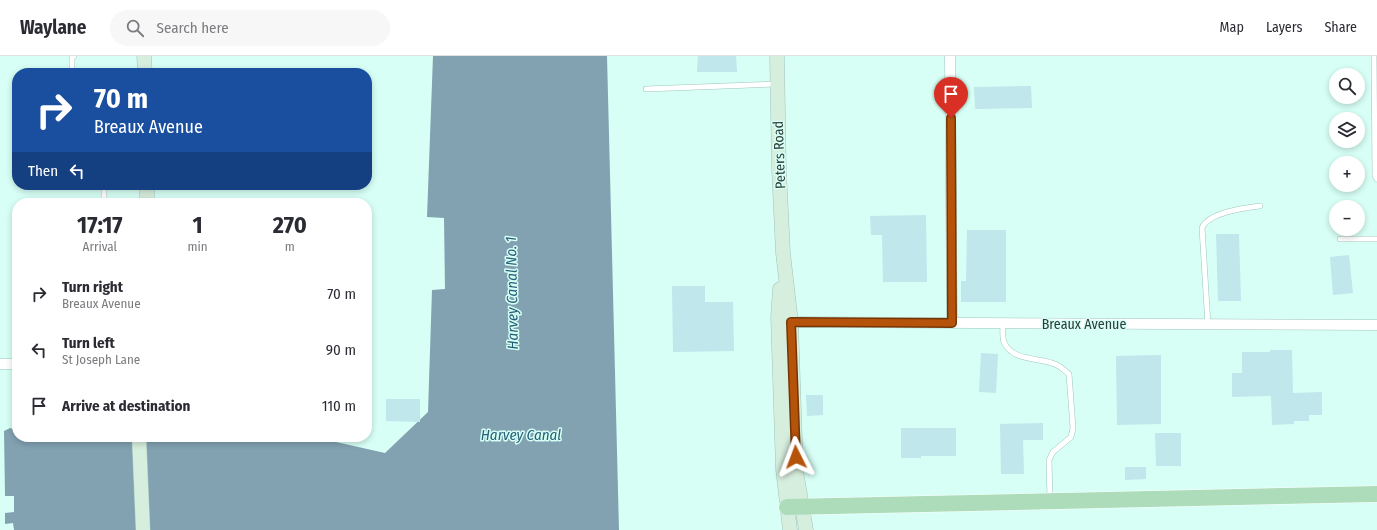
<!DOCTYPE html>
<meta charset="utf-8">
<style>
body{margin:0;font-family:"Fira Sans Condensed",sans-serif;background:#f7f7f7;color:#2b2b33;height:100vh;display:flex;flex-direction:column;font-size:15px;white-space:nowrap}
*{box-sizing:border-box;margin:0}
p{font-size:13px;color:#7c7c81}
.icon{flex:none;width:22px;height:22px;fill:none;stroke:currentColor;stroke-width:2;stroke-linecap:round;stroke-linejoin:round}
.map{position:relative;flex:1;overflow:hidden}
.panel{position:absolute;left:12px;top:142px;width:360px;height:244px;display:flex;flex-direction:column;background:#fff;border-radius:16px;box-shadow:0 2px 6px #0003}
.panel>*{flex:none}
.top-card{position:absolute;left:12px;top:12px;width:360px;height:122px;border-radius:16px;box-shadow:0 2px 6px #0003;background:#1a4fa0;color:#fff;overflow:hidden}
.fabs{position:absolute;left:1329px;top:12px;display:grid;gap:8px}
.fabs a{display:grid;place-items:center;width:36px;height:36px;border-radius:50%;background:#fff;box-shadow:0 2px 6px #0003;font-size:20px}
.pin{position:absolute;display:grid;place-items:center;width:34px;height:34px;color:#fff;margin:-41px -17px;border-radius:50% 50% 50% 0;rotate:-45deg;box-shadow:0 0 4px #0007}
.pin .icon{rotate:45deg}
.me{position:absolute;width:44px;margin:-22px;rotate:357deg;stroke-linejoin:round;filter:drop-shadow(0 0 3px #0008)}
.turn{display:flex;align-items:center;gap:14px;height:84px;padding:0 16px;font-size:18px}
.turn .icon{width:52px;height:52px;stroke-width:2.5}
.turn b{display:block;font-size:28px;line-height:34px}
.then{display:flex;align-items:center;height:38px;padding:0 16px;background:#0003;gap:8px;font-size:15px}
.eta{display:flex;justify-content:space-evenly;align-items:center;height:68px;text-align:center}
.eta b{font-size:24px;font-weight:700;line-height:28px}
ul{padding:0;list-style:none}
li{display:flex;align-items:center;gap:12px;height:56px;padding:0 16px}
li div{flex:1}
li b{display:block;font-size:15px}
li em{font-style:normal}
header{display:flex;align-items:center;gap:24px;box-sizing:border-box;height:56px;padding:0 20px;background:#fff;border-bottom:1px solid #e1e1e2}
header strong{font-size:19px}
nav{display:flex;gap:22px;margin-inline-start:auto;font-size:14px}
.search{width:280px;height:36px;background:#f7f7f7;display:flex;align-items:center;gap:10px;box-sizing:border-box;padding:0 14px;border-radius:22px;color:#7c7c81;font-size:15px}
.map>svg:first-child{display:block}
</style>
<header>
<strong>Waylane</strong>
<div class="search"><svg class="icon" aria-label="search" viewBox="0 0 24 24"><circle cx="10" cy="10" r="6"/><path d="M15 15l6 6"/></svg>Search here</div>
<nav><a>Map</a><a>Layers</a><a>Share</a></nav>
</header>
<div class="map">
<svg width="1377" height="474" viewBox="0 0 1377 474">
<rect width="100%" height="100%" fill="#d7fff5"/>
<!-- water -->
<path fill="#82a2b2" d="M 433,0 L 607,0 L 619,474 L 14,474 L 13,467 L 5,468 L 5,457 L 14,456 L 14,440 L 5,440 L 4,375 L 10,372 L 17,374 L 17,381 L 43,382 L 44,381 L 176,381 L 197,385 L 336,386 L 385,397 L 428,356 L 432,234 L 445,233 L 444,162 L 427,161 Z"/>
<!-- building -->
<path fill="#bfe7ec" d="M 698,0 L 736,0 L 737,16 L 697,16 Z
M 1031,30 L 1032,52 L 975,53 L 974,31 Z
M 926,159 L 927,226 L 883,226 L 882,179 L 871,179 L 870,160 Z
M 967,174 L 1006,174 L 1006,246 L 961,246 L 961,225 L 966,225 Z
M 1216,178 L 1239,178 L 1241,245 L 1218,245 Z
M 1349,199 L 1353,237 L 1333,239 L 1330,201 Z
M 672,230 L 705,230 L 705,246 L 733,246 L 734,295 L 673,296 Z
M 1270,294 L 1292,294 L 1293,337 L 1322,336 L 1322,359 L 1309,359 L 1309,365 L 1294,365 L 1294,368 L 1272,369 L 1271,340 L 1232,341 L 1232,317 L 1242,317 L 1242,296 L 1270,296 Z
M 981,297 L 998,298 L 996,337 L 979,336 Z
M 1161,299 L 1161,368 L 1117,369 L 1116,300 Z
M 806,339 L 823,339 L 823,359 L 807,360 Z
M 386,343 L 420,343 L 420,366 L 386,365 Z
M 1043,367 L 1043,384 L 1023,384 L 1024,418 L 1001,418 L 1000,368 Z
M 901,372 L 956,372 L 956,400 L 921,400 L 921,402 L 901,402 Z
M 1155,377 L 1181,377 L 1181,410 L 1156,410 Z
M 1125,411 L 1146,411 L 1146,423 L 1125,424 Z"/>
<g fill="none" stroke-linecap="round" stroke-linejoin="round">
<defs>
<path id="lane" d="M 1374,0 L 1375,120 L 1377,123
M 72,17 L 72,2 L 74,0
M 646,33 L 777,28
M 104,147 L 104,129
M 1340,183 L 1377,183
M 1003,268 C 1003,273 1002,281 1004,286 C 1012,306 1041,301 1057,309 C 1061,311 1065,315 1069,318 L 1073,372 L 1071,381 L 1053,396 L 1049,404 L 1050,444
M 1208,269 L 1202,172 C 1209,156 1245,152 1260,150"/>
<path id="street" d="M 950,0 L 952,267
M 791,266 L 1377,269
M 0,308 L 17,308"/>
<path id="secondary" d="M 144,0 L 145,17
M 777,0 L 779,114 L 783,197 L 791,266 L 796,415 L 806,474
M 147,129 L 147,147
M 780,233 L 778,261 L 783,413 L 790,474
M 139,381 L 143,474"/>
<path id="primary" d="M 787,451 L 1377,438"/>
</defs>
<!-- lane casing -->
<use href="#lane" stroke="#9fc5bb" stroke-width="6"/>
<!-- street casing -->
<use href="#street" stroke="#9fc5bb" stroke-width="11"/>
<!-- secondary casing -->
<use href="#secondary" stroke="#9fc5bb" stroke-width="15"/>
<!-- primary casing -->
<use href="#primary" stroke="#fff" stroke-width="17"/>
<!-- lane -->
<use href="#lane" stroke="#fff" stroke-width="5"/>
<!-- street -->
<use href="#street" stroke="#fff" stroke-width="10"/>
<!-- secondary -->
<use href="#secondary" stroke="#d6eedd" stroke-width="14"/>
<!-- primary -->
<use href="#primary" stroke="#addcbb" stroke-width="16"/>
</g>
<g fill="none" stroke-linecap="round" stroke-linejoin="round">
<defs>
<path id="route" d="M 796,401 L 791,266 L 952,267 L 951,62"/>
</defs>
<!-- route casing -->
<use href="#route" stroke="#753606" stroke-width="10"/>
<!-- route -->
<use href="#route" stroke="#b45309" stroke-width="7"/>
</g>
<g text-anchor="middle" stroke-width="3" stroke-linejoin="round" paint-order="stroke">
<!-- street labels -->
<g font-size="14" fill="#2c3c38" stroke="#d7fff5">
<text transform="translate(779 99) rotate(-92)" y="5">Peters Road</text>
<text x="1084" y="273">Breaux Avenue</text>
</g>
<!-- water labels -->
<g font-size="15" font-style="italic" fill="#265f79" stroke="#d7fff5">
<text transform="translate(512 237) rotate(-91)" y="5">Harvey Canal No. 1</text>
<text x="521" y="384">Harvey Canal</text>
</g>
</g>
</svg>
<div class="fabs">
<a><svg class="icon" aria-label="search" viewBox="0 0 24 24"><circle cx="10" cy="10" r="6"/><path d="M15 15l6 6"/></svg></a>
<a><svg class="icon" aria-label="layers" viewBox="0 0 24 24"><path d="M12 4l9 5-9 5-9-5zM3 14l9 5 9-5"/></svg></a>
<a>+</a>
<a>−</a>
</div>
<div class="pin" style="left:951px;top:62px;background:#d93025"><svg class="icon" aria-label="arrive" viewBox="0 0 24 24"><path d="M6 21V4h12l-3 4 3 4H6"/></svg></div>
<svg class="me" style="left:796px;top:401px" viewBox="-20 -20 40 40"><path d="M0-17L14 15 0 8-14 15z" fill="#b45309" stroke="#fff" stroke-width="4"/></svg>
<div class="top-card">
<div class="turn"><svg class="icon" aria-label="right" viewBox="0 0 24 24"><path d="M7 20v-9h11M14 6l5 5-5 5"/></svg><div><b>70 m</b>Breaux Avenue</div></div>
<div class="then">Then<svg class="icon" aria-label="left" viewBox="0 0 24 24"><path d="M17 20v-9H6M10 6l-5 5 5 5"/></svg></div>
</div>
<section class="panel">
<div class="eta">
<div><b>17:17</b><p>Arrival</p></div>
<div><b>1</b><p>min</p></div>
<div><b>270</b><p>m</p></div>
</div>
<ul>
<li><svg class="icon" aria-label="right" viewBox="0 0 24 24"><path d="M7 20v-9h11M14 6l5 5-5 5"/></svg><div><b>Turn right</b><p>Breaux Avenue</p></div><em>70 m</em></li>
<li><svg class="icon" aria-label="left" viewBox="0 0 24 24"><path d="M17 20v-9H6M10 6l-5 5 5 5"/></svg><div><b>Turn left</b><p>St Joseph Lane</p></div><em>90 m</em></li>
<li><svg class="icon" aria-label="arrive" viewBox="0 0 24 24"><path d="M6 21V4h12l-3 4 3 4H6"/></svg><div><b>Arrive at destination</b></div><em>110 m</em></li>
</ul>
</section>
</div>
